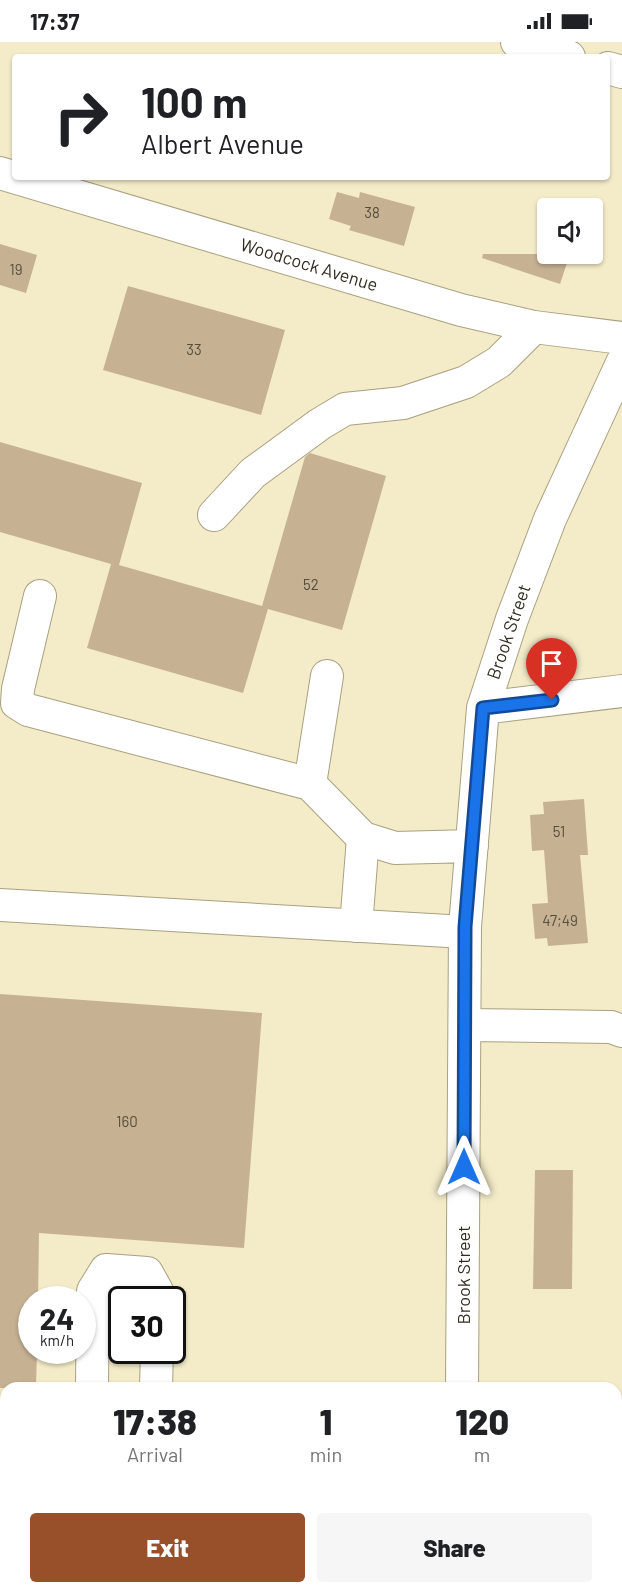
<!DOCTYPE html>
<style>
body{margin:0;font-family:Barlow,sans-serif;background:#f6f6f6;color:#202124;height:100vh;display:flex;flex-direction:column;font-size:22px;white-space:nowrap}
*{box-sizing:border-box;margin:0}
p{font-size:20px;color:#757577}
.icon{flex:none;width:33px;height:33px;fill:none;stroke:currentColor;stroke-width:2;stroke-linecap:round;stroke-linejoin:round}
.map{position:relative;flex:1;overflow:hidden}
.drawer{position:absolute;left:0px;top:1340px;width:622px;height:212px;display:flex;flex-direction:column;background:#fff;border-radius:18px 18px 0 0;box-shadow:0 2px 4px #0004}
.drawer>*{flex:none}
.top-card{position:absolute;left:12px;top:12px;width:598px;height:126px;border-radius:6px;box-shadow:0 2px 4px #0004;background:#fff;color:#202124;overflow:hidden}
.tools{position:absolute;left:537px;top:156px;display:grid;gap:12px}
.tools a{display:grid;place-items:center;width:66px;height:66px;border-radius:6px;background:#fff;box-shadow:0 2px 4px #0004;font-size:30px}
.speed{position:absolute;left:18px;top:1244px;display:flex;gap:12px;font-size:30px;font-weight:700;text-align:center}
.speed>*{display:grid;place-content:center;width:78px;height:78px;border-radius:50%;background:#fff;box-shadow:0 2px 4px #0004;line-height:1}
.speed small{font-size:15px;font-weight:400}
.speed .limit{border:3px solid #111;border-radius:9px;background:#fff;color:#111}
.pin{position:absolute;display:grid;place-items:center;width:51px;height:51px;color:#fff;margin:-62px -26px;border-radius:50% 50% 50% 0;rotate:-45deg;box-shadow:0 0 6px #0007}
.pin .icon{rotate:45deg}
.me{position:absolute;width:66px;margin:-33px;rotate:0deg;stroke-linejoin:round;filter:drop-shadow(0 0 4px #0008)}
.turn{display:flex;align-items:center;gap:21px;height:126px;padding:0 30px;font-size:27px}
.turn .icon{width:78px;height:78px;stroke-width:2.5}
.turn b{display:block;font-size:42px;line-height:51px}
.eta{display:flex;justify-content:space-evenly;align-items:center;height:102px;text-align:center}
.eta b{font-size:36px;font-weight:800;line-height:42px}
.primary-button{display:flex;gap:12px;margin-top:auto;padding:12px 30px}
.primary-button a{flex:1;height:69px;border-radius:6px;background:#97502a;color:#fff;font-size:24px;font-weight:800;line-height:69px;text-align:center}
.primary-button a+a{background:#f6f6f6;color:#202124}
.status{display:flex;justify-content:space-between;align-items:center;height:42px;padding:0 30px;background:#fff;direction:ltr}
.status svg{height:16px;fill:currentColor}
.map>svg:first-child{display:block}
</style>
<div class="status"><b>17:37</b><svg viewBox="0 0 49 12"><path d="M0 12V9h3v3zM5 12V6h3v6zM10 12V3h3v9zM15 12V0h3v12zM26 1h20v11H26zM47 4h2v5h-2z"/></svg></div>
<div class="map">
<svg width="622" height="1550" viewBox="0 0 622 1550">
<rect width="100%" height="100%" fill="#f4ecc9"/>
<!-- building -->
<path fill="#c6b193" d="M 337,150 L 359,156 L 360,150 L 415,165 L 404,204 L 349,188 L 351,184 L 329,177 Z
M 0,202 L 37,213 L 26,251 L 0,243 Z
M 483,212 L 570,212 L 560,242 L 482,216 Z
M 128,244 L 285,288 L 261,373 L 103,328 Z
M 0,400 L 142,441 L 119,523 L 262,564 L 305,415 L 310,411 L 386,434 L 342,588 L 268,567 L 243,651 L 87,606 L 111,522 L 0,490 Z
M 584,757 L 588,813 L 580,813 L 588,901 L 548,904 L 547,896 L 535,897 L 532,862 L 548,861 L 544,808 L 532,809 L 530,773 L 544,772 L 543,760 Z
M 0,952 L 262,971 L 244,1206 L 39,1191 L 38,1257 L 32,1257 L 32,1308 L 37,1308 L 36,1346 L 0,1346 Z
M 535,1128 L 573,1128 L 572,1247 L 533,1247 Z"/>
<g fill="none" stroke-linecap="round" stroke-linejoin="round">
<defs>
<path id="minor" d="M 517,0 L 569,15
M 608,26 L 622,30
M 0,131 L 461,268 L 534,285 L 622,296
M 214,473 L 253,431 L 320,382 L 345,367 L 403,361 L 466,340 L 499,320 L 534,285
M 40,554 L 18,647 L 17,661 L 28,668 L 310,742 L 363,796 L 395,806 L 472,804
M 483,666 L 622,649
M 310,742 L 327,634
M 0,863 L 465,890
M 356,884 L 363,796
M 465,983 L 611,985 L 622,989
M 92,1346 L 93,1249 L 106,1228 L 147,1231 L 157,1249 L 157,1257
M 156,1346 L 157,1308
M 462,1346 L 465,885 L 483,666 L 512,577 L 550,477 L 622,321
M 616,1381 L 622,1381
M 88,1550 L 89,1545
M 154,1550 L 154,1545
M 453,1550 L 453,1545"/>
</defs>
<!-- minor casing -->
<use href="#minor" stroke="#a8a17f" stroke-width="34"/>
<!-- minor -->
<use href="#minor" stroke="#fff" stroke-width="32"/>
</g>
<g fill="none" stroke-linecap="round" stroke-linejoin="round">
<defs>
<path id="route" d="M 464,1125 L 465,885 L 483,666 L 552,658"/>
</defs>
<!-- route casing -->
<use href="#route" stroke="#114b97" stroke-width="15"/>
<!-- route -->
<use href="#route" stroke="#1a73e8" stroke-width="10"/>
</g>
<g text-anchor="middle" stroke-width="4.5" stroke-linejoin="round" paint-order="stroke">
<!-- number labels -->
<g font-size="15" fill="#564e3c">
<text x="372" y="176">38</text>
<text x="16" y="233">19</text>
<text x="194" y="313">33</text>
<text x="311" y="548">52</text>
<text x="559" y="795">51</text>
<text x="560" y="884">47;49</text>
<text x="127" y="1085">160</text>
</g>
<!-- street labels -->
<g font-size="18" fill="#302d1f" stroke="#fff">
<text transform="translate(309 223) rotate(17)" y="6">Woodcock Avenue</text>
<text transform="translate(509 590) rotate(-71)" y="6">Brook Street</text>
<text transform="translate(464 1233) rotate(-90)" y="6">Brook Street</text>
</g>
</g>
</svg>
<div class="tools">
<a><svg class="icon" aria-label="sound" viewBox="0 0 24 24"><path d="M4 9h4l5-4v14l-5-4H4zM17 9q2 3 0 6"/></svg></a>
</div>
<div class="speed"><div>24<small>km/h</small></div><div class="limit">30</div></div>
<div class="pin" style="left:552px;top:658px;background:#d93025"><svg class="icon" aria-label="arrive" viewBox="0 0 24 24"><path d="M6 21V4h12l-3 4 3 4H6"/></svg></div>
<svg class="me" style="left:464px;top:1125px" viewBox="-20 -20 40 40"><path d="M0-17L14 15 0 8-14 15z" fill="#1a73e8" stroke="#fff" stroke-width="4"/></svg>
<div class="top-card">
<div class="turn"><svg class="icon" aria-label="right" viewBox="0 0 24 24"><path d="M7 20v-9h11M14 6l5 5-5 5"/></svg><div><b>100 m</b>Albert Avenue</div></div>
</div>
<section class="drawer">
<div class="eta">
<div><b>17:38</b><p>Arrival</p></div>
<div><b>1</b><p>min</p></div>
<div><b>120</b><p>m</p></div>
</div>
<div class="primary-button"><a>Exit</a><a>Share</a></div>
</section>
</div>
